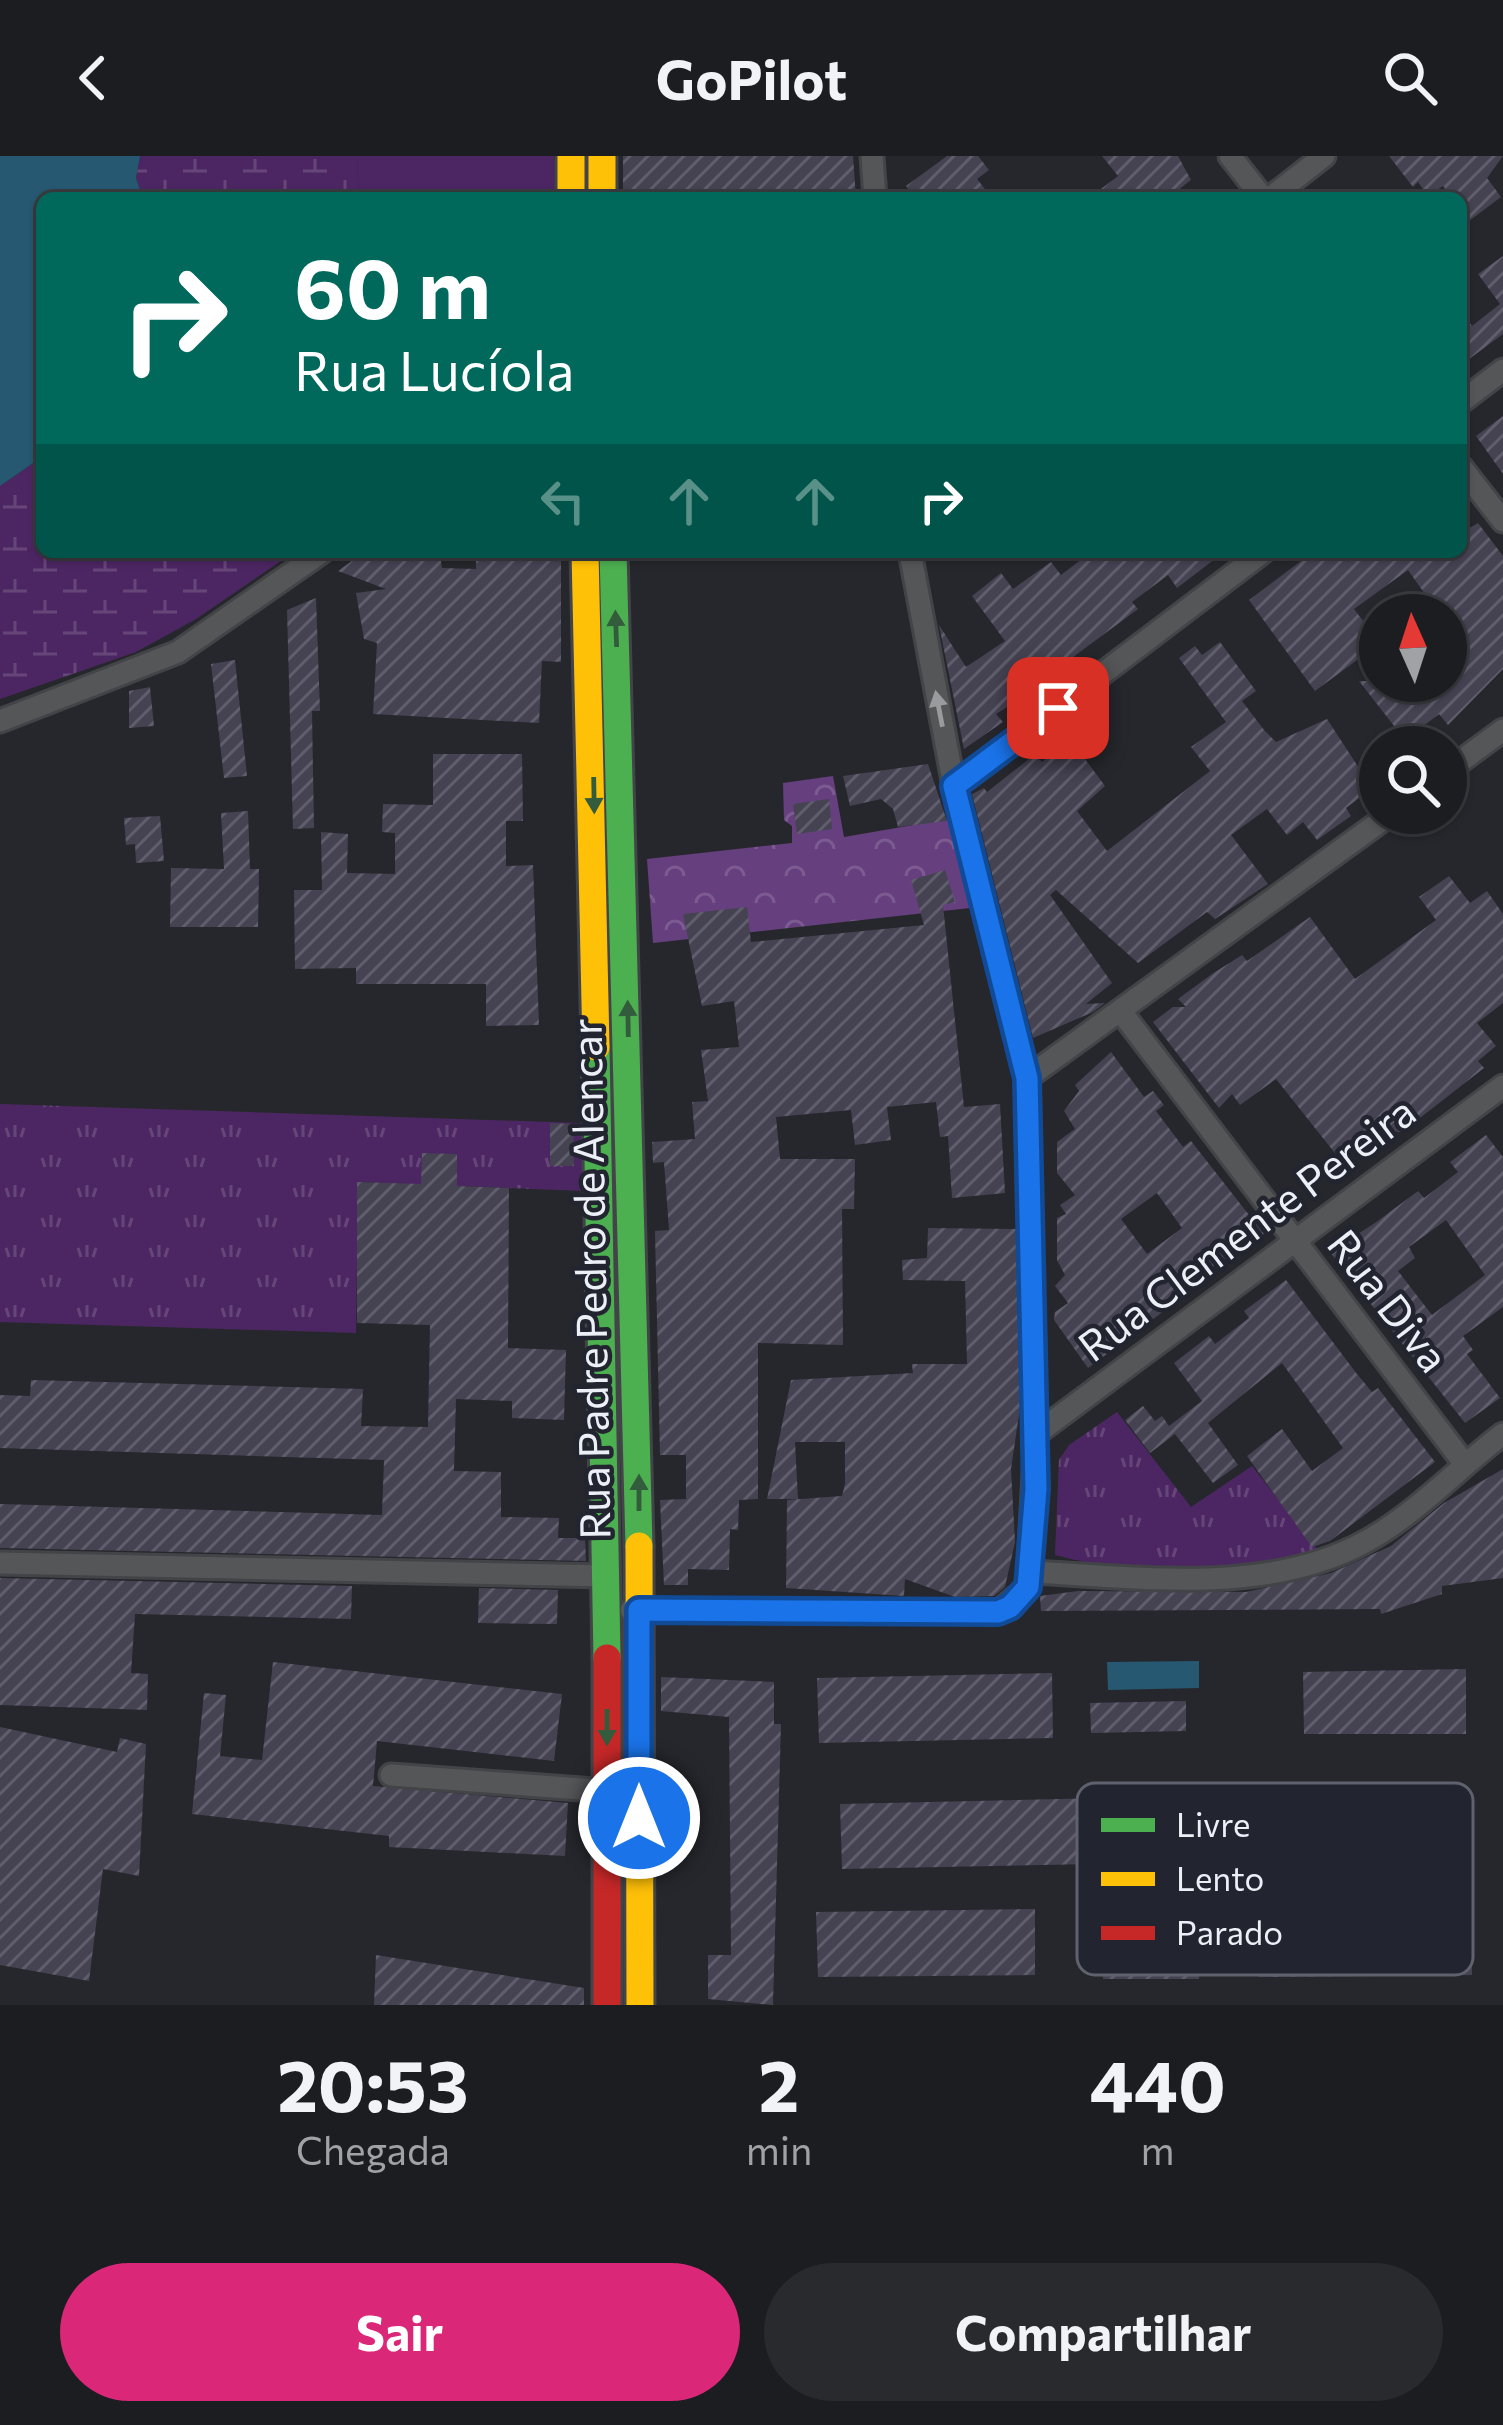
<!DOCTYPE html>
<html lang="pt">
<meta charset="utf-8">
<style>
body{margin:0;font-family:Commissioner,sans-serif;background:#292a2e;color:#f1f3f6;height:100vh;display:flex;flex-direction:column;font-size:45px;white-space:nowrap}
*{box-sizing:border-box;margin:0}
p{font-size:39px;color:#a0a2a5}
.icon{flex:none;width:66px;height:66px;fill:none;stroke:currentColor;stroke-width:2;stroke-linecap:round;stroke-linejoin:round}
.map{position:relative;height:1849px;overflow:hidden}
.panel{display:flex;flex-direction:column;background:#1c1d21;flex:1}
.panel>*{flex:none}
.guide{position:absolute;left:36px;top:36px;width:1431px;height:366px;border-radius:18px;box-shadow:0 3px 9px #0004,0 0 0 3px #3a3b3f;background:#00695c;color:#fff;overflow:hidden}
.needle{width:78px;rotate:357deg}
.fabs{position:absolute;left:1359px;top:438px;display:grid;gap:24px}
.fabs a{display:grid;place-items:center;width:108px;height:108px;border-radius:50%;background:#1c1d21;box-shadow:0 3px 9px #0004,0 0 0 3px #3a3b3f;font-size:60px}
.pin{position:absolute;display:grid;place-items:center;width:102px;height:102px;color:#fff;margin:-51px;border-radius:24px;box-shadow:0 6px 18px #0006}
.me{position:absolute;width:132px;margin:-66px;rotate:0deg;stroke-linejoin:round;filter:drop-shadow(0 0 9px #0008)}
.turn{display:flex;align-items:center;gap:42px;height:252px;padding:0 60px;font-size:54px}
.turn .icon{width:156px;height:156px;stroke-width:2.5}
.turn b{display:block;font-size:84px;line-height:102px}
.lanes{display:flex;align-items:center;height:114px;padding:0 60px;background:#0003;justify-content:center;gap:60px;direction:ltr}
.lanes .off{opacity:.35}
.eta{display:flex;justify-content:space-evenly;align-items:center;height:204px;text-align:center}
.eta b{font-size:72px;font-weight:700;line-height:84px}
.button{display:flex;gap:24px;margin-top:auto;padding:24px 60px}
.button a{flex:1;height:138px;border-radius:72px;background:#db2777;color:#fff;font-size:48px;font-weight:700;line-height:138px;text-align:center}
.button a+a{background:#292a2e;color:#f1f3f6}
header{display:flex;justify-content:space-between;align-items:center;height:156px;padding:0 60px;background:#1c1d21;font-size:54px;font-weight:700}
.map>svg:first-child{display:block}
</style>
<header><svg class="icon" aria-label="back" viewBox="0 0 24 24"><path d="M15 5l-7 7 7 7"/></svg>GoPilot<svg class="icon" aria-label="search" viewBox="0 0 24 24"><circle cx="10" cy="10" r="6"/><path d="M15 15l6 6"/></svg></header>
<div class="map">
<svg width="1503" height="1849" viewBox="0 0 1503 1849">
<defs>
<pattern id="grass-tufts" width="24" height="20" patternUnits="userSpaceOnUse" patternTransform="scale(3)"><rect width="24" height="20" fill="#4c2662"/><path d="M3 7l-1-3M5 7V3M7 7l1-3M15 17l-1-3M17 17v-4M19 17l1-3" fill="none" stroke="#664679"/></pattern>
<pattern id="forest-crowns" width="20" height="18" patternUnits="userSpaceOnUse" patternTransform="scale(3)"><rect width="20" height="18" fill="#663f7e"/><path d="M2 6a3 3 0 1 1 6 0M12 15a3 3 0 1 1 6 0" fill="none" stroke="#7c5b91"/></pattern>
<pattern id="wetland-marsh" width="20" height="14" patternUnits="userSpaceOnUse" patternTransform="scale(3)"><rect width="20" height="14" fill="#4c2662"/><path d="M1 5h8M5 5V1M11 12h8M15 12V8" fill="none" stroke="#664679"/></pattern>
<pattern id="building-hatch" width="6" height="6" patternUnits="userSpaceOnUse" patternTransform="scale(3)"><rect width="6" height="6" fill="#454252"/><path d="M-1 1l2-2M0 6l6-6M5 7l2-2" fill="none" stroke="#605e6c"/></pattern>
</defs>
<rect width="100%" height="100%" fill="#26272c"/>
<!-- grass -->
<path fill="url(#grass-tufts)" d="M 0,948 L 581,967 L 585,1035 L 358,1026 L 356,1177 L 0,1166 Z
M 1117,1256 L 1191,1351 L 1252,1310 L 1321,1398 C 1238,1411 1137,1422 1055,1399 L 1059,1304 L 1069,1289 Z"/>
<!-- forest -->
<path fill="url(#forest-crowns)" d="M 833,620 L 844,681 L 954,662 L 979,751 L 653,787 L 647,703 L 792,687 L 792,670 L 784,664 L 783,627 Z"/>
<!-- wetland -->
<path fill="url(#wetland-marsh)" d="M 140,0 L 357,0 L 359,42 L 143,42 L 136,22 Z
M 42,301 L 42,396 L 294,396 L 196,463 L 136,496 L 0,543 L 0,330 Z"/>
<!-- garden -->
<path fill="#4c2662" d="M 357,0 L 554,0 L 555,42 L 359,42 Z"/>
<!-- water -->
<path fill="#265871" d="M 0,0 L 140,0 L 136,22 L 143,42 L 42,42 L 42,301 L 0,330 Z
M 1199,1505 L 1199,1532 L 1108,1534 L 1107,1506 Z"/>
<!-- building -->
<path fill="url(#building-hatch)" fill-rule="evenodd" d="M 623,0 L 853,0 L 856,42 L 623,42 Z
M 947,0 L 978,0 L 989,14 L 977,23 L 992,42 L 915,42 L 906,30 Z
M 1102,0 L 1178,0 L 1191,24 L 1168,42 L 1089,42 L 1118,20 Z
M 1389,0 L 1503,0 L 1487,22 L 1501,41 L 1461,71 L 1461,42 L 1452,42 L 1443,30 L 1428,40 L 1418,26 L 1413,31 Z
M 1503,100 L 1503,178 L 1461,209 L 1461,155 L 1472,170 L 1500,148 L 1478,118 Z
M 1503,260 L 1503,318 L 1476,280 Z
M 1478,367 L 1503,400 L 1503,513 L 1448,569 L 1439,558 L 1405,584 L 1359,525 L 1446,525 L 1446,459 L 1417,459 L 1432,448 L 1408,414 L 1354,453 L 1380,487 L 1315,535 L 1249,444 L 1313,396 L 1461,396 L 1461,377 Z
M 364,396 L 427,396 L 429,405 L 441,405 L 442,412 L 476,413 L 476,396 L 551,396 L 551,403 L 561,403 L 561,506 L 542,505 L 539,567 L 373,558 L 377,487 L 364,483 L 356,437 L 386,433 L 338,415 Z
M 1091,396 L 1224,396 L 1177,432 L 1168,419 L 1132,446 L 1138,453 L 1065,507 L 1069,513 L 996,558 L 1003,566 L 964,593 L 939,469 L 966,511 L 1005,485 L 972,440 L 1001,417 L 1013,433 L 1051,406 L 1061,419 Z
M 316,442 L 320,555 L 312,555 L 314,672 L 293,673 L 287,454 Z
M 1220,486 L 1256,535 L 1242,545 L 1264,574 L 1276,586 L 1327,563 L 1372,632 L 1346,652 L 1351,660 L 1317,684 L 1303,666 L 1287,679 L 1267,653 L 1231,679 L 1268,728 L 1215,763 L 1207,756 L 1138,807 L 1056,734 L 1050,739 L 1112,827 L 1086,848 L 1105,847 L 1093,856 L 1033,882 L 972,638 L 984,632 L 987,636 L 1034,599 L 1042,606 L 1071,584 L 1105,630 L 1077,655 L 1107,695 L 1210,615 L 1191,591 L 1226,566 L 1179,502 L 1195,490 L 1202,499 Z
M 235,504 L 247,620 L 224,622 L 211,508 Z
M 150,531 L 154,570 L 129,572 L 129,535 Z
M 433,598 L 522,598 L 523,665 L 506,665 L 506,710 L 533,709 L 539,869 L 486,870 L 486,828 L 356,828 L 356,812 L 295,813 L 294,734 L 322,734 L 321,676 L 348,678 L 347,717 L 395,718 L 395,677 L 382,676 L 383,648 L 433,649 Z
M 928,608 L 947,665 L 898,671 L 893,653 L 881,643 L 850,650 L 843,620 Z
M 829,643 L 832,673 L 797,678 L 793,648 Z
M 248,655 L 250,713 L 259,713 L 258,771 L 170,771 L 171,712 L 224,713 L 221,657 Z
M 160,660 L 164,705 L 136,707 L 135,688 L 126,689 L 124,662 Z
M 945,714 L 955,746 L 943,749 L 964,951 L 1000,948 L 1005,1037 L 952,1042 L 948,980 L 940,981 L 936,946 L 887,951 L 891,984 L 855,989 L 851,954 L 776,961 L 780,1003 L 855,1003 L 854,1053 L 842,1053 L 843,1189 L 758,1187 L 758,1343 L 739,1344 L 738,1374 L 730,1373 L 729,1414 L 688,1413 L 688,1429 L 664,1429 L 660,1344 L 686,1343 L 686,1299 L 660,1299 L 655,1075 L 669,1074 L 664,1006 L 653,1007 L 652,986 L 695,983 L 692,946 L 708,945 L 701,894 L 739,891 L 734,845 L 702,850 L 683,758 L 747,751 L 751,786 L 924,769 L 911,724 Z
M 1449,720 L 1470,747 L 1487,735 L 1503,758 L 1503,847 L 1477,867 L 1496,890 L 1478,905 L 1484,912 L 1402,976 L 1375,974 L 1338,1001 L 1276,923 L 1240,949 L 1232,938 L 1219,952 L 1153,866 L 1173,851 L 1186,851 L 1178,843 L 1212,818 L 1242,799 L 1247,805 L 1310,761 L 1355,823 L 1436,764 L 1419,741 Z
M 1111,896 L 1144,941 L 1153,935 L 1164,949 L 1156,955 L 1183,991 L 1191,985 L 1264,1078 L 1175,1135 L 1180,1143 L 1088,1212 L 1054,1164 L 1055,1156 L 1068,1147 L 1055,1130 L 1065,1119 L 1057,1104 L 1057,1062 L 1066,1058 L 1060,1049 L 1075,1039 L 1057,1017 L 1057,986 L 1075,973 L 1064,955 L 1079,935 L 1075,929 ZM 1157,1037 L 1182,1072 L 1147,1098 L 1121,1063 Z
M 550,967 L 573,968 L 574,1010 L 550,1010 Z
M 1486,979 L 1503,1001 L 1503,1151 L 1463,1180 L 1473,1194 L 1467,1198 L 1500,1242 L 1465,1267 L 1325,1090 L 1346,1075 L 1353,1081 L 1375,1067 L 1418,1035 L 1424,1042 L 1458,1016 L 1450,1006 ZM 1446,1064 L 1485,1119 L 1432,1159 L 1398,1115 L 1415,1102 L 1409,1091 Z
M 422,997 L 457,998 L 457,1030 L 509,1032 L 508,1192 L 566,1194 L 564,1264 L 512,1262 L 512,1245 L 456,1243 L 454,1315 L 501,1316 L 501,1361 L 559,1362 L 558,1382 L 585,1382 L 586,1405 L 0,1392 L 0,1348 L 382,1359 L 384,1304 L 0,1292 L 0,1239 L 30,1240 L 31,1224 L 363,1233 L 361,1270 L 428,1271 L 430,1169 L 357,1167 L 357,1026 L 421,1028 Z
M 928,1072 L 1016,1073 L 1020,1252 L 1011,1313 L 1015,1386 L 1005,1431 L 994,1440 L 955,1441 L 905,1423 L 904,1440 L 786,1432 L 787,1344 L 842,1340 L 845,1328 L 845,1286 L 795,1286 L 798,1343 L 767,1343 L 791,1224 L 913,1217 L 912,1208 L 967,1208 L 965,1125 L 903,1124 L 902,1104 L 927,1102 Z
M 1286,1124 L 1357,1218 L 1372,1236 L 1378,1232 L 1435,1306 L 1330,1385 L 1312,1391 L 1247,1300 L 1282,1273 L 1312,1315 L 1343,1292 L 1282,1207 L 1208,1267 L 1238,1309 L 1213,1327 L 1175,1278 L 1150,1297 L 1125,1264 L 1143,1250 L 1155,1265 L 1162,1260 L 1169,1270 L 1202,1245 L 1174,1207 L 1209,1180 L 1215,1188 L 1249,1162 L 1244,1155 Z
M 1503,1313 L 1503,1422 L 1442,1430 L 1442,1438 L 1381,1458 L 1380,1453 L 1041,1455 L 1040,1440 L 1078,1435 L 1246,1436 L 1331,1417 L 1391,1390 L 1444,1347 Z
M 0,1422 L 352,1430 L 351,1463 L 135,1458 L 131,1517 L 148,1518 L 147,1554 L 0,1549 Z
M 479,1432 L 558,1434 L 557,1468 L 478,1467 Z
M 273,1506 L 562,1538 L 554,1605 L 377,1585 L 373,1630 L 568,1647 L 565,1700 L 389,1691 L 389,1680 L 192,1658 L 204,1537 L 226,1539 L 220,1600 L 262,1604 Z
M 1466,1513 L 1466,1578 L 1304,1578 L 1303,1516 Z
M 1052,1517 L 1053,1582 L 819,1587 L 817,1522 Z
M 661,1521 L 774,1526 L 774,1568 L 781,1568 L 773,1849 L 708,1843 L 708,1799 L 731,1799 L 729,1561 L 661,1555 Z
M 1186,1545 L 1186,1575 L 1091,1577 L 1090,1547 Z
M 0,1571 L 117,1596 L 120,1582 L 146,1588 L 139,1720 L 103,1713 L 89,1825 L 0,1809 Z
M 1192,1640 L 1195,1706 L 842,1713 L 840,1648 Z
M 1035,1753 L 1035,1819 L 818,1821 L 816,1756 Z
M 1472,1753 L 1472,1819 L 1259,1821 L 1257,1756 Z
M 1200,1757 L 1199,1823 L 1103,1823 L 1101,1758 Z
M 376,1799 L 584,1832 L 584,1849 L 374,1849 Z"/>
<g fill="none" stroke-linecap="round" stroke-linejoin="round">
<defs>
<path id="street" d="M 872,0 L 875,42
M 1230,0 L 1263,42
M 1270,42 L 1324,0
M 1461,246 L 1503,214
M 1461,311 L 1503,365
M 0,565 L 178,496 L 322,396
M 1446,616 L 1503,574
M 954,630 L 1263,396
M 1122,857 L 1464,1307
M 1027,922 L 1392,657
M 1036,1278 L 1503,930
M 0,1407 L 607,1420
M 1031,1416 C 1140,1421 1266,1440 1365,1386 C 1415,1359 1458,1312 1503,1278
M 631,1454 L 998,1456 L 1028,1431 L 1036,1278 L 1027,922 L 954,630 L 910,396
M 391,1619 L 608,1635"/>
<path id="fast" d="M 613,396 L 639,1390
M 596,891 L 607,1502"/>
<path id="slow" d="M 571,0 L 571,42
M 602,0 L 602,42
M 585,396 L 596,891
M 639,1390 L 640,1849"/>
<path id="jam" d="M 607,1502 L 607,1849"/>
</defs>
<!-- street casing -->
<use href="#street" stroke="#434448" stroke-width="27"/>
<!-- fast casing -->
<use href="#fast" stroke="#434448" stroke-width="33"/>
<!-- slow casing -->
<use href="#slow" stroke="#434448" stroke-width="33"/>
<!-- jam casing -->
<use href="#jam" stroke="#434448" stroke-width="33"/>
<!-- street -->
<use href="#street" stroke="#555657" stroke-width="21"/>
<!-- fast -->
<use href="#fast" stroke="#4caf50" stroke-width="27"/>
<!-- slow -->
<use href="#slow" stroke="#ffc107" stroke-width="27"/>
<!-- jam -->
<use href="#jam" stroke="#c62828" stroke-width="27"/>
</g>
<!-- one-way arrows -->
<defs><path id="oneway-solid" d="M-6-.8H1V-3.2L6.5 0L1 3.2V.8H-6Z" transform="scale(3)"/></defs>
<g fill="#335c3d">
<use href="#oneway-solid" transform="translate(616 473) rotate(-92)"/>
<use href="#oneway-solid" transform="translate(594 639) rotate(89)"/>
<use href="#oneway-solid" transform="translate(628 863) rotate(-91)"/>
<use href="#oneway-solid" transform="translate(639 1337) rotate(-90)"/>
<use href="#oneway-solid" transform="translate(607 1571) rotate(90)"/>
</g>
<use fill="#999b9f" href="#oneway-solid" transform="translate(939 553) rotate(-101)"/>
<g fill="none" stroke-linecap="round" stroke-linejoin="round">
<defs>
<path id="route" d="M 639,1662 L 639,1454 L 998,1456 L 1010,1451 L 1028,1431 L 1036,1333 L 1027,922 L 954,630 L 1058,552"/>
</defs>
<!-- route casing -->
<use href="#route" stroke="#114b97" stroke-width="30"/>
<!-- route -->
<use href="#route" stroke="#1a73e8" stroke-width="21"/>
</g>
<g text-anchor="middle" stroke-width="9" stroke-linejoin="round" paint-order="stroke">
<!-- street labels -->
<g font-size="42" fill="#edeff7" stroke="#222530">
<text transform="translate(1247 1073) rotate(-37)" y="15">Rua Clemente Pereira</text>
<text transform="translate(591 1123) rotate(-91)" y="15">Rua Padre Pedro de Alencar</text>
<text transform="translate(1388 1145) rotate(52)" y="15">Rua Diva</text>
</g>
</g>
<!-- legend -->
<rect x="1077" y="1627" width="396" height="192" rx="18" fill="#222530" stroke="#5f626c" stroke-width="3"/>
<rect x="1101" y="1662" width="54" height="14" fill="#4caf50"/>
<rect x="1101" y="1716" width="54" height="14" fill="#ffc107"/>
<rect x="1101" y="1770" width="54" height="14" fill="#c62828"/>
<g font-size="33" fill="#edeff7">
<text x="1176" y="1681">Livre</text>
<text x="1176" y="1735">Lento</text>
<text x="1176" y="1789">Parado</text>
</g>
</svg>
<div class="fabs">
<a><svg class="needle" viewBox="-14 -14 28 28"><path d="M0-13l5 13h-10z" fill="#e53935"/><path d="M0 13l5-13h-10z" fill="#a0a2a5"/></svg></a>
<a><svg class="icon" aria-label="search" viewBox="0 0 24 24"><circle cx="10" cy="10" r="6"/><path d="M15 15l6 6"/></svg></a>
</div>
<div class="pin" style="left:1058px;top:552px;background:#d93025"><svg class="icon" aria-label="arrive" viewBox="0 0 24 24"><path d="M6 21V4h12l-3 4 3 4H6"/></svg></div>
<svg class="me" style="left:639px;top:1662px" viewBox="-20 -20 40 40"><circle r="17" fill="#1a73e8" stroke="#fff" stroke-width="3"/><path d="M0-11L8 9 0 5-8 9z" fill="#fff"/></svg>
<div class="guide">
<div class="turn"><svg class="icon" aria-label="right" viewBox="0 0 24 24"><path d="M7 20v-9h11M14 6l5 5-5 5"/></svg><div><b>60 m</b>Rua Lucíola</div></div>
<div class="lanes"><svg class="icon off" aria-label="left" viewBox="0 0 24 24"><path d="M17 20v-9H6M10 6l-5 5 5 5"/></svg><svg class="icon off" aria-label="ahead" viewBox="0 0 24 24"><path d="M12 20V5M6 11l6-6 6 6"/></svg><svg class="icon off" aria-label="ahead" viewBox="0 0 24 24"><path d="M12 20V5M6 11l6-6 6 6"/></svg><svg class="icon" aria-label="right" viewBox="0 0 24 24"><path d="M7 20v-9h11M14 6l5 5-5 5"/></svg></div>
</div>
</div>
<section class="panel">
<div class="eta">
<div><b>20:53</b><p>Chegada</p></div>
<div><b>2</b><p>min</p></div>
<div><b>440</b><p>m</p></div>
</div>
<div class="button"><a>Sair</a><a>Compartilhar</a></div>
</section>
